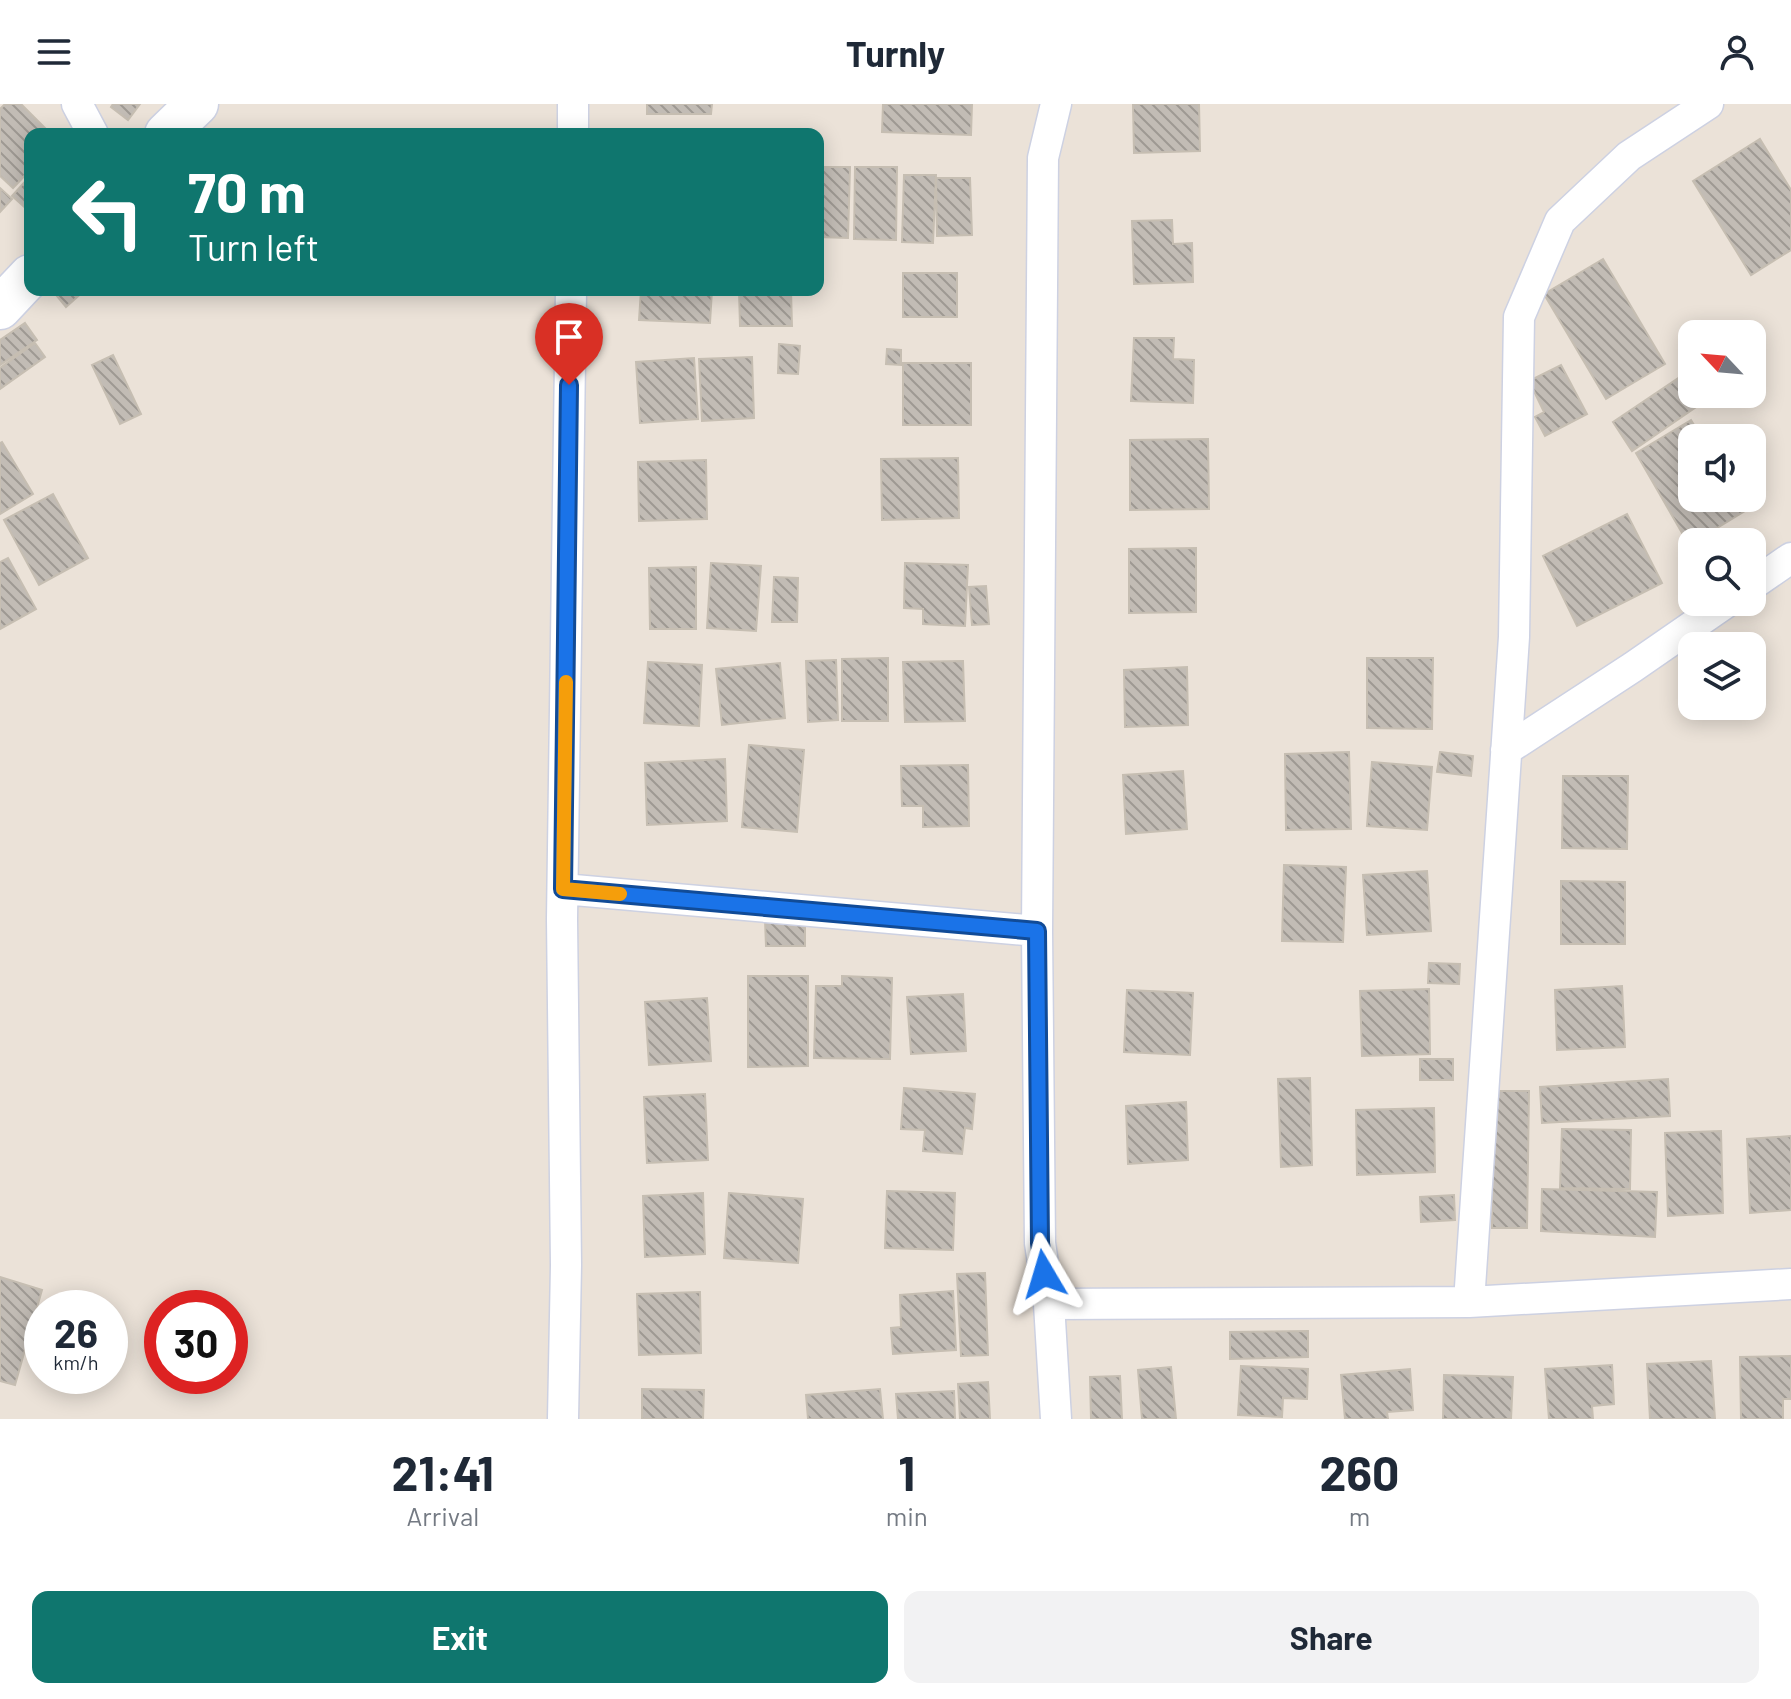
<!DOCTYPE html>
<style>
body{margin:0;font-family:Barlow,sans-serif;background:#f2f2f3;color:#1f2937;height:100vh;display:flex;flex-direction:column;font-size:30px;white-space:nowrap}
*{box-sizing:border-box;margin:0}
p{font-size:26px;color:#747a83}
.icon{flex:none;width:44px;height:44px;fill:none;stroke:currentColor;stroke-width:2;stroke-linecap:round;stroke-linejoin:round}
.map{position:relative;height:1315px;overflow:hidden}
.panel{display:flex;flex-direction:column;background:#fff;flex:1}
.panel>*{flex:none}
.hud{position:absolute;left:24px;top:24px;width:800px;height:168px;border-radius:16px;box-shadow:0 4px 20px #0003;background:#0f766e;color:#fff;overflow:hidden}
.needle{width:52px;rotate:296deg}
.tools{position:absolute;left:1678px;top:216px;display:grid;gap:16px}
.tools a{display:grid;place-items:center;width:88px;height:88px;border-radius:16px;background:#fff;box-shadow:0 4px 20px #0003;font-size:40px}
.speed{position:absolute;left:24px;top:1186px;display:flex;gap:16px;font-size:40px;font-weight:700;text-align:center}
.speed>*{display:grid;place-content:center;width:104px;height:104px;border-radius:50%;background:#fff;box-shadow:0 4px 20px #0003;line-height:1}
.speed small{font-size:20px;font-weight:400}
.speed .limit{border:12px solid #d22;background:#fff;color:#111}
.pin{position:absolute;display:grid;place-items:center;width:68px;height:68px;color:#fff;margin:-82px -34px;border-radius:50% 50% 50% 0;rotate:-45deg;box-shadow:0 0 8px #0007}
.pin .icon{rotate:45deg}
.me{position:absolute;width:88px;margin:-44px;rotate:353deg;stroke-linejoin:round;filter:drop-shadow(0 0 6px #0008)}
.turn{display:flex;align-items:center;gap:28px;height:168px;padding:0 32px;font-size:36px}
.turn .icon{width:104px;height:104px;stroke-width:2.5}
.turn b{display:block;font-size:56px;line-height:68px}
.eta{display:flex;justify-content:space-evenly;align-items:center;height:136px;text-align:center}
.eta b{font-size:48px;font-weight:700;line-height:56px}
.button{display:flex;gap:16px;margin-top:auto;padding:16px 32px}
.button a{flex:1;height:92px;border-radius:16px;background:#0f766e;color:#fff;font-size:32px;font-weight:700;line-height:92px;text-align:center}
.button a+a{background:#f2f2f3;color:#1f2937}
header{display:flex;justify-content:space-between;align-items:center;height:104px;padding:0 32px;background:#fff;font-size:36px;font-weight:700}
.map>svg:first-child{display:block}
</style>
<header><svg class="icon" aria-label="menu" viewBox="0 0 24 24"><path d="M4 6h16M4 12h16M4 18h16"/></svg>Turnly<svg class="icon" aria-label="person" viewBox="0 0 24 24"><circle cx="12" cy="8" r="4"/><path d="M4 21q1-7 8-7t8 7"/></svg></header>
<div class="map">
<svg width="1791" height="1315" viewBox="0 0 1791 1315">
<defs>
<pattern id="building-back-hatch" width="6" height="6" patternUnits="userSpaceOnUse" patternTransform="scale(2)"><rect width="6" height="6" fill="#c2bcb5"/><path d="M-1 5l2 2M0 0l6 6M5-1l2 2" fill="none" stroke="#9e9993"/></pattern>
</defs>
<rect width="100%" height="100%" fill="#ebe2d8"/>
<!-- building -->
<path fill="url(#building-back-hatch)" stroke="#c6beb2" stroke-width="2" d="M 5,0 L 21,0 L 51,30 L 30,30 L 30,66 L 13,84 L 0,72 L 0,5 Z
M 113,0 L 140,0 L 128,16 L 111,3 Z
M 647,0 L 712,0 L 711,10 L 647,10 Z
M 883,0 L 972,0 L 971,31 L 882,28 Z
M 1133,0 L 1199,0 L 1200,47 L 1134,49 Z
M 1760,35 L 1791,86 L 1791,146 L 1751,171 L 1693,77 Z
M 818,63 L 850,63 L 848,134 L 818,133 Z
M 855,63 L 897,63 L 896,136 L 854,135 Z
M 904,71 L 936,71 L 933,139 L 902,138 Z
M 30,72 L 30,108 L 12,92 Z
M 936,74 L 970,74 L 972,131 L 937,132 Z
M 0,84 L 12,95 L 0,108 Z
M 1172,116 L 1173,140 L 1192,139 L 1193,178 L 1134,180 L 1132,117 Z
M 1603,155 L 1665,260 L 1606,295 L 1544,190 Z
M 903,169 L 957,169 L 957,213 L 903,213 Z
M 52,186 L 85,186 L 66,203 Z
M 641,186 L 712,186 L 710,219 L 639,216 Z
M 739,186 L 791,186 L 792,222 L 740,222 Z
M 25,219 L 37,236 L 0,261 L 0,236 Z
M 1134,234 L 1174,234 L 1173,255 L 1194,256 L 1193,299 L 1131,297 Z
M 35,239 L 45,253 L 0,285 L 0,264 Z
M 779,240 L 800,242 L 798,270 L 778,269 Z
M 887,245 L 901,246 L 901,261 L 886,260 Z
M 113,251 L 141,310 L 120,320 L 92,261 Z
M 752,253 L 754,314 L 702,317 L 699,255 Z
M 694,254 L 698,315 L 640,319 L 636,258 Z
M 903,259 L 971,259 L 971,321 L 903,321 Z
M 1561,261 L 1587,310 L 1545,332 L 1535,313 L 1544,308 L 1529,277 Z
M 1683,271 L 1692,284 L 1692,290 L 1696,290 L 1702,299 L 1632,347 L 1613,318 Z
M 1691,316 L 1702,334 L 1692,334 L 1692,394 L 1737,394 L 1745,407 L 1689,441 L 1636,349 Z
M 1208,335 L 1209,405 L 1130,406 L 1130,336 Z
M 2,338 L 33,390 L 0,410 L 0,339 Z
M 958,354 L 959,414 L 882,416 L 881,355 Z
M 706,356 L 707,415 L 639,417 L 638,358 Z
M 53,390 L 88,454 L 39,481 L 4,416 Z
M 1627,410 L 1662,479 L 1577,522 L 1543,452 Z
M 1196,444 L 1196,508 L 1129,509 L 1129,445 Z
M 8,454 L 36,505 L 0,525 L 0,458 Z
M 711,459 L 761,462 L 756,527 L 707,524 Z
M 905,459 L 968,461 L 965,522 L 923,520 L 923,505 L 904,504 Z
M 696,463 L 696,525 L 650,525 L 649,464 Z
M 774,473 L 798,474 L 797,518 L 772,518 Z
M 986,482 L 989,520 L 972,521 L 969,483 Z
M 888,554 L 888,617 L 842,617 L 842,555 Z
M 1367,554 L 1433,554 L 1432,625 L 1367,624 Z
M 836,556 L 838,616 L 808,618 L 806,557 Z
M 963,557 L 965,617 L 905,618 L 903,558 Z
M 648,558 L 702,561 L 699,622 L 644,619 Z
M 780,559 L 785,614 L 722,621 L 716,565 Z
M 1187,563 L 1188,621 L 1125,623 L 1124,566 Z
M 749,641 L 804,646 L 797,728 L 742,723 Z
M 1349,648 L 1351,725 L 1286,726 L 1285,650 Z
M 1440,648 L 1473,652 L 1471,672 L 1437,668 Z
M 725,655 L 727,717 L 647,721 L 645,659 Z
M 1372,658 L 1432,663 L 1427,726 L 1367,722 Z
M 968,661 L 969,722 L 923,723 L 923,702 L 902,702 L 901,662 Z
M 1183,667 L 1187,725 L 1126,730 L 1123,671 Z
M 1563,672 L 1628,672 L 1627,745 L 1562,744 Z
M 1284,761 L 1346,763 L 1343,838 L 1282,837 Z
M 1427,767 L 1431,827 L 1367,831 L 1363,771 Z
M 1561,777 L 1625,778 L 1625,840 L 1561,840 Z
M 805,815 L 805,842 L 766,842 L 765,816 Z
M 1429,859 L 1460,860 L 1459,880 L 1428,879 Z
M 748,872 L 808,872 L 808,962 L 748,963 Z
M 842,872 L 892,874 L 890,955 L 814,954 L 816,882 L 842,882 Z
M 1622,882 L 1625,943 L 1557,946 L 1555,886 Z
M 1429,885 L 1430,950 L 1362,952 L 1360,887 Z
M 1127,886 L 1193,889 L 1190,951 L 1124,948 Z
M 963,890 L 966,947 L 911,950 L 907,893 Z
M 707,894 L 711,957 L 649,961 L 645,898 Z
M 1420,955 L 1453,955 L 1453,976 L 1420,976 Z
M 1310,974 L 1312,1061 L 1281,1063 L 1278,975 Z
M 1668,975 L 1670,1012 L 1542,1019 L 1540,983 Z
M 904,984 L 975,990 L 972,1025 L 965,1024 L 962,1050 L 923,1047 L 925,1026 L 901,1025 Z
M 1493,987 L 1529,987 L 1527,1124 L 1492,1124 Z
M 705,990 L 708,1056 L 647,1059 L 644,993 Z
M 1186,998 L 1188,1056 L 1128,1060 L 1126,1002 Z
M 1434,1004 L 1435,1068 L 1357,1071 L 1356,1006 Z
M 1562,1025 L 1631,1026 L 1630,1085 L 1560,1084 Z
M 1721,1027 L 1723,1109 L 1668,1112 L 1665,1029 Z
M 1791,1032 L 1791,1106 L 1750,1109 L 1747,1035 Z
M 1542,1085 L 1657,1088 L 1655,1133 L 1541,1127 Z
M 887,1087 L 955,1089 L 953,1146 L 885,1144 Z
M 703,1089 L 705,1150 L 645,1153 L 643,1092 Z
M 729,1089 L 803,1095 L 798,1159 L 724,1154 Z
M 1454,1091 L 1455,1116 L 1421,1118 L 1420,1093 Z
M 985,1169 L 988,1251 L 961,1252 L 957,1170 Z
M 0,1173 L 42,1186 L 15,1281 L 0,1277 Z
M 953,1187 L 956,1246 L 893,1250 L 891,1224 L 901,1223 L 900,1191 Z
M 700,1188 L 701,1249 L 639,1251 L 637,1190 Z
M 1308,1227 L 1308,1253 L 1230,1255 L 1230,1228 Z
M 1791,1252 L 1791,1295 L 1783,1295 L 1783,1315 L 1741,1315 L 1740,1253 Z
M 1711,1257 L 1715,1315 L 1650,1315 L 1647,1260 Z
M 1612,1261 L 1614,1300 L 1592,1302 L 1593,1315 L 1549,1315 L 1545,1265 Z
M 1241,1262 L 1308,1265 L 1307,1295 L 1283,1294 L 1282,1313 L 1238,1311 Z
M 1171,1263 L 1176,1315 L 1142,1315 L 1138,1266 Z
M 1410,1265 L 1413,1306 L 1387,1308 L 1388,1315 L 1345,1315 L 1341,1271 Z
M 1444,1271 L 1513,1273 L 1511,1315 L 1443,1315 Z
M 1120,1272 L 1122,1315 L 1091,1315 L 1090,1273 Z
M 988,1278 L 990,1315 L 960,1315 L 958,1280 Z
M 642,1285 L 704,1286 L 703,1315 L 642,1315 Z
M 880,1285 L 883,1315 L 808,1315 L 806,1291 Z
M 954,1287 L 955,1315 L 898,1315 L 896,1290 Z"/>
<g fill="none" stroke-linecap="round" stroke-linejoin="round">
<defs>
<path id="street" d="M 77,0 L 93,30
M 1056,0 L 1043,54 L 1037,827 L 1040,1139 L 1049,1200 L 1056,1315
M 573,30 L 573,0
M 1752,481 L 1791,454
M 1506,646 L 1633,563 L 1727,498
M 563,785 L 1037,827
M 1469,1198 L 1514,533 L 1519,213 L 1560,117 L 1629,52 L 1708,0
M 1049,1200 L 1469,1198 L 1791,1180
M 563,1315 L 566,1161 L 562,815 L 571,186"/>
<path id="secondary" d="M 166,30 L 197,0
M 0,204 L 30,172"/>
</defs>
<!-- street casing -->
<use href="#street" stroke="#cdd1e2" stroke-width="33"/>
<!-- secondary casing -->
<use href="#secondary" stroke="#cdd1e2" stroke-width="45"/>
<!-- street -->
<use href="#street" stroke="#fff" stroke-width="30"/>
<!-- secondary -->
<use href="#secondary" stroke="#fff" stroke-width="42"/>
</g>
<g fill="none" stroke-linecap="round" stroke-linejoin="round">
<defs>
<path id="route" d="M 569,281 L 563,785 L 1037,827 L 1040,1139 L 1044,1170"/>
</defs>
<!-- route casing -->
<use href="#route" stroke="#114b97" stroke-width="20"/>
<!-- route -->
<use href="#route" stroke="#1a73e8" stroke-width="14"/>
<!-- slow -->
<path stroke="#f59e0b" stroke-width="14" d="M 566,578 L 563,785 L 620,790"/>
</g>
</svg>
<div class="tools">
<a><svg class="needle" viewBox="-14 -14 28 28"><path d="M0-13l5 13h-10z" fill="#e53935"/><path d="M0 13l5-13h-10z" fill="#747a83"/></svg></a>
<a><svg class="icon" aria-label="sound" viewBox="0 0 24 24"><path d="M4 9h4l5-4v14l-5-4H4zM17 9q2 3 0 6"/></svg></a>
<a><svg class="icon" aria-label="search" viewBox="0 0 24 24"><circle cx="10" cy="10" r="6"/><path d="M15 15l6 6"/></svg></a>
<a><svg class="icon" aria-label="layers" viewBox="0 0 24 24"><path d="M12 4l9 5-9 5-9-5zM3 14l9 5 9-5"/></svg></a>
</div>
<div class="speed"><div>26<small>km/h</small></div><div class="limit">30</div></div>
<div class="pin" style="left:569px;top:281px;background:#d93025"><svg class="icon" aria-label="arrive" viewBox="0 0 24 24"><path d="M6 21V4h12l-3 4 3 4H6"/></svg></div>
<svg class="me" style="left:1044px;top:1170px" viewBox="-20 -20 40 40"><path d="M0-17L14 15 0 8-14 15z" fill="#1a73e8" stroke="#fff" stroke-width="4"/></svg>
<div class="hud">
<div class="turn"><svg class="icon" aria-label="left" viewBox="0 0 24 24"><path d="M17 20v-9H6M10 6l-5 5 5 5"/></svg><div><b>70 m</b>Turn left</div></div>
</div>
</div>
<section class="panel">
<div class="eta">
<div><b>21:41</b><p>Arrival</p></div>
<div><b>1</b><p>min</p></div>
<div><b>260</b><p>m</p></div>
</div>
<div class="button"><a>Exit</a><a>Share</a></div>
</section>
